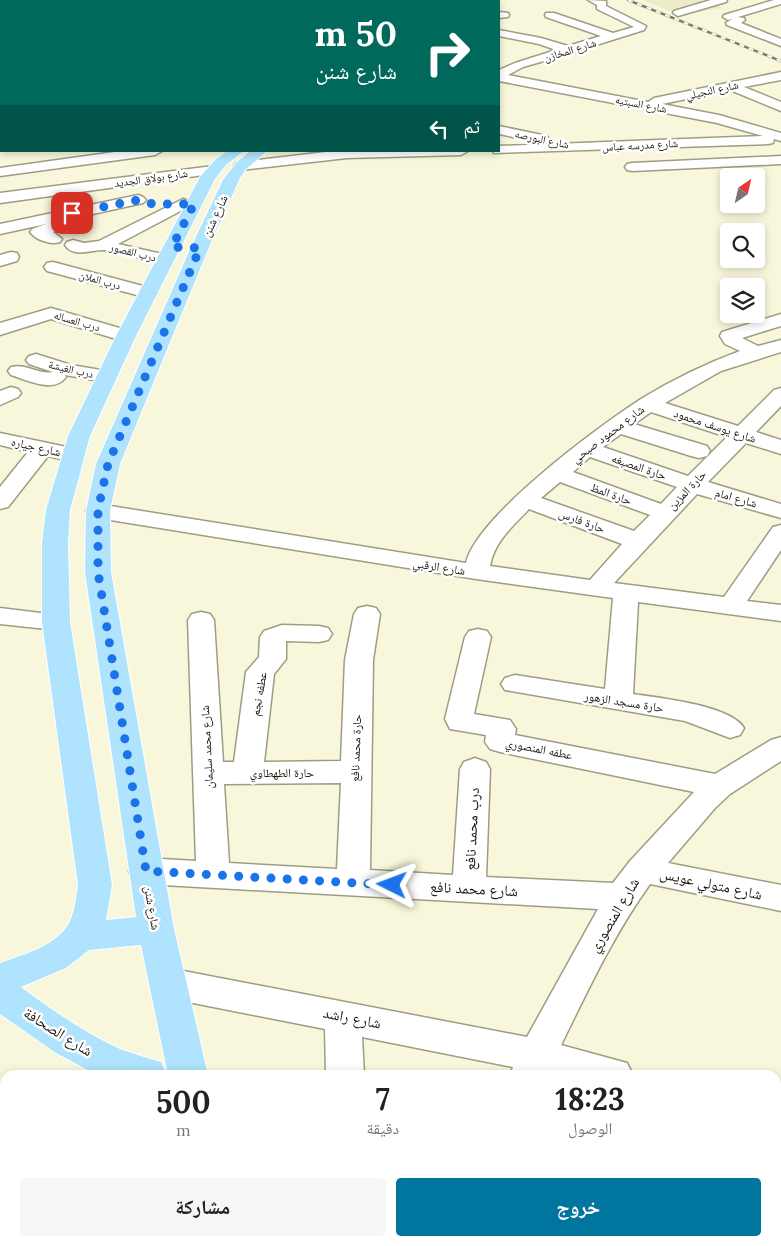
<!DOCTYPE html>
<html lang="ar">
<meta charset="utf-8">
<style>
body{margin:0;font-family:Lora,"Noto Naskh Arabic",serif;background:#f6f6f6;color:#222;direction:rtl;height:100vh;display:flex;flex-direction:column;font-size:19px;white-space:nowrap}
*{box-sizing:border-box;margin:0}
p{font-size:16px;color:#767676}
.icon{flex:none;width:28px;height:28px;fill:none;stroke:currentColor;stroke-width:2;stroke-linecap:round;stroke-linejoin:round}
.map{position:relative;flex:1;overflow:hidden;direction:ltr}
.panel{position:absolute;left:0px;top:1070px;width:781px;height:176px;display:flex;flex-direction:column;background:#fff;border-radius:15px 15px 0 0;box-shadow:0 2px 8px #0003;direction:rtl}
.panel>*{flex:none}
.top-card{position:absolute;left:0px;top:0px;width:500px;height:152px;box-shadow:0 2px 8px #0003;direction:rtl;background:#00695c;color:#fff;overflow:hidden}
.needle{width:32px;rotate:34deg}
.fabs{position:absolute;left:720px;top:168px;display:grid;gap:10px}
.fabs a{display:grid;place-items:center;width:45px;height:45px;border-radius:5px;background:#fff;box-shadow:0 2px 8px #0003;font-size:25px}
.pin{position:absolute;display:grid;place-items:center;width:42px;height:42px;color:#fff;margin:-21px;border-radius:10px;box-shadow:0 2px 8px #0006}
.me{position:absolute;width:55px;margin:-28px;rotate:273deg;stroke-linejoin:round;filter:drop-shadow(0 0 4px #0008)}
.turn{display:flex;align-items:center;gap:18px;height:105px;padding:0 20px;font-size:22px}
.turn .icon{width:65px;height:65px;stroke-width:2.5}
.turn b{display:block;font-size:35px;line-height:42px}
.then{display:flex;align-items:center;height:48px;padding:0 20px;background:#0003;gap:10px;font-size:19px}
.eta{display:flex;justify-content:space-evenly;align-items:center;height:85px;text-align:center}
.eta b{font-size:30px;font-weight:700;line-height:35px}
.button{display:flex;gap:10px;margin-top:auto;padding:10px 20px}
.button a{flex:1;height:58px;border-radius:5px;background:#00759e;color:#fff;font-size:20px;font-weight:700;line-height:58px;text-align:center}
.button a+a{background:#f6f6f6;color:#222}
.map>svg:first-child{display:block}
</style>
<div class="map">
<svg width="781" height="1246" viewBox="0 0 781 1246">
<rect width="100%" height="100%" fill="#f8f7db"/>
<!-- built -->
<path fill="#eeecc8" d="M 643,0 L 701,0 L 723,8 L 678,15 Z"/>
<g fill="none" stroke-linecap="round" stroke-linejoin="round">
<defs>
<path id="minor" d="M 0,0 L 10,0 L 11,1 L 1,3 Z
M 117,0 L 130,0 L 131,1 L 118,1 Z
M 402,0 L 415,0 L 416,1 L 403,1 Z
M 588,0 L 606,1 L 606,6 L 646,26 L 644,30 L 577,51 L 575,53 L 568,54 L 523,67 L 508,75 L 648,102 L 654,98 L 781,72 L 781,80 L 744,87 L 781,102 L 781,111 L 730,90 L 662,104 L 719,115 L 781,133 L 781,141 L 774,139 L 773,143 L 768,144 L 494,153 L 493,151 L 499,151 L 499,146 L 763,136 L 717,123 L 499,81 L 499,70 L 515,63 L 556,50 L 539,44 L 499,36 L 499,30 L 541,38 L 568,46 L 601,36 L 546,17 L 545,15 L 546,13 L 554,13 L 613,33 L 634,27 L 597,9 L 597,5 Z
M 711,0 L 727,0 L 726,2 L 678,16 L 673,13 L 674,11 Z
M 774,0 L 781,0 L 781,4 L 738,17 L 744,18 L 745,20 L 741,23 L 781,39 L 781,46 L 727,25 L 726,23 L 732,19 L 728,20 L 723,17 L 724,15 Z
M 499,12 L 508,13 L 509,15 L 508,17 L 499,18 Z
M 0,24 L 1,24 L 1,31 L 0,31 Z
M 0,110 L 1,110 L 1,119 L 0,119 Z
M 499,126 L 547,136 L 549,139 L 542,143 L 499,134 Z
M 0,133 L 1,133 L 1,142 L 0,142 Z
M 122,151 L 162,151 L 155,155 L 0,176 L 0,168 Z
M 334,151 L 468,151 L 461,155 L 347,158 L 241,170 L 236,169 L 234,166 L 236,163 L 241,162 Z
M 781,156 L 781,164 L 632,171 L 627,170 L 625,167 L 627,164 L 632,163 Z
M 213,166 L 218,167 L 220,170 L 218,173 L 0,203 L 0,193 Z
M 138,195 L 143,197 L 146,200 L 143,203 L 61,221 L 67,225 L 65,228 L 53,232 L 62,239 L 60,242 C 50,245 36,240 30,232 L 32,229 L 46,224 L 0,234 L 0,224 Z
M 183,199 L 188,201 L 191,204 L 188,207 L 118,244 L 171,256 L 173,260 L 171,264 L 165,265 C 149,261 117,250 102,250 C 90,250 73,258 65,245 L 67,242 L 73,240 L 84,243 L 99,241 Z
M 11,252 L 17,253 L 19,257 L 17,261 L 0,266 L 0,255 Z
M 53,262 L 154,289 L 157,293 L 154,297 L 148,298 L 47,271 L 44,267 L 47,263 Z
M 51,308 L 133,332 L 135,336 L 133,340 L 126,342 L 51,319 L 0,335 L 0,323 Z
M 781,314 L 781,326 L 742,338 L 758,346 L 781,340 L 781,352 L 721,371 L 665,403 L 738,426 L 774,390 L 781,388 L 781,406 L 756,432 L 781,440 L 781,454 L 746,443 L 708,482 L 781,504 L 781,518 L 697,494 L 614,583 L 724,597 L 773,527 L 781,525 L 781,550 L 747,601 L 781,605 L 781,621 L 638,602 L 633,694 C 659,698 730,705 744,728 L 740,735 L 730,738 L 685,721 L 505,690 L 501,684 L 505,678 L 515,675 L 605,689 L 613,598 L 476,579 L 98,518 L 90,516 L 86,511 L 90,506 L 98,504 L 466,563 C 476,517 599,426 641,399 C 672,380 705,364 740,351 L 725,344 L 720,336 L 722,332 ZM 651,412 L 727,437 L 688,476 L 603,447 L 621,434 L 691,456 L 699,458 L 707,456 L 710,451 L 707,446 L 634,424 ZM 590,457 L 677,487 L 661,504 L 573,472 ZM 560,482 L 650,515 L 634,531 L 541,498 ZM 529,509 L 622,544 L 590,580 L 490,566 C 494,542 512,527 529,509 Z
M 36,354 L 71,365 L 113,372 L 116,376 L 113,380 L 106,382 L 65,375 L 66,377 C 54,394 27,380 11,375 L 8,371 L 11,367 C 26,363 39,375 53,372 L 29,364 L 26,360 L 29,356 Z
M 11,387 L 18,389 L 21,393 L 18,397 L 0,405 L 0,391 Z
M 0,433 L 81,450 L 84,455 L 81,460 L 73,462 L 48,456 L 8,507 L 0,509 L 0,487 L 28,452 L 0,445 Z
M 367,606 L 376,608 L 380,614 L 373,660 L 370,870 L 453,875 L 460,769 L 464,762 L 475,758 L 486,762 L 490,769 L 486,877 L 613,883 L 630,861 L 694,792 L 500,752 L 490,749 L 485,742 L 486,735 L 450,729 L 445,719 L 465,637 L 469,631 L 478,629 L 487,631 L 491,637 L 474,714 L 510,720 L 516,729 L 515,735 L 715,774 L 771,740 L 781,737 L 781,761 L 730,794 L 715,808 L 668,863 L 781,885 L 781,911 L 650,884 C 614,934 588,990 561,1045 L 627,1063 L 633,1075 L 510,1075 L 513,1067 L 362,1037 L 364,1075 L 326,1075 L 325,1029 L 168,998 L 155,994 L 150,983 L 155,972 L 168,968 L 527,1037 L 598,909 L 145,884 L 133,880 L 129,871 L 133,862 L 145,858 L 196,861 L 188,620 L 192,614 L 201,612 L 210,614 L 214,620 L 223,762 L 234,762 L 246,672 L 259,657 L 260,637 L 264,631 L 282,625 L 319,626 L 328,628 L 332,634 L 328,640 L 319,642 L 286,641 L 286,659 L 274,674 L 264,762 L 341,761 L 345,660 L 354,614 L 358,608 ZM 341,783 L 337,869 L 229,863 L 224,784 Z
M 0,608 L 65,616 L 69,622 L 65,628 L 56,630 L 0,624 Z
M 776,1099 L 781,1100 L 781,1136 L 776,1135 Z
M 776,1144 L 781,1146 L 781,1204 L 776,1202 Z
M 453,1241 L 495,1241 L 493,1246 L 451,1246 Z"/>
<path id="major" d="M 196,0 L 209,0 L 209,1 L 197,1 Z
M 227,151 L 244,151 L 226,165 L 215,179 L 136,336 L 90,436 L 70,510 L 68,543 L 70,622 L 112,885 L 106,920 L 136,917 L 85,572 L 86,511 L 96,464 L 191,247 L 223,180 L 236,163 L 250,151 L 267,151 L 246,169 L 239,180 L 209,247 L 120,464 L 110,511 L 111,572 L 174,929 L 208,1075 L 168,1075 L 141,945 L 89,950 L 66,968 L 21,987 C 52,1010 85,1033 120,1049 C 134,1054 148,1058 161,1062 L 167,1075 L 97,1075 L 56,1053 L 0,1014 L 0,963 C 22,955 57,946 69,923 C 75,912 76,897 78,885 L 42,622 L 42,543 L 46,510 L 68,436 L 116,336 L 200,177 L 216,159 Z
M 194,1241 L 238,1241 L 239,1246 L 195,1246 Z"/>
</defs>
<!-- minor casing -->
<use href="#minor" stroke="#9e9d83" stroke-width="3"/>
<!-- major casing -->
<use href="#major" stroke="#fff" stroke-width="2"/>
<!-- minor -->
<use href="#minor" fill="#fff" fill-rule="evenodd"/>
<!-- major -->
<use href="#major" fill="#b0e3fd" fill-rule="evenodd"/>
<defs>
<path id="rail" d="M 628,0 L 781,61"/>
</defs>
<!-- rail casing -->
<use href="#rail" stroke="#7e7d6b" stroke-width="2.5"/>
<!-- rail -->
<use href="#rail" stroke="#fff" stroke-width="2" stroke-dasharray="5" stroke-linecap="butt"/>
</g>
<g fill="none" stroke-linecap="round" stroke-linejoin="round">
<!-- route -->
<path stroke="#1a73e8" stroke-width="9" stroke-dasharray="0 16.2" d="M 72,213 L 138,200 L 153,204 L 194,204 L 172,247 L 200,248 L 108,464 L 98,510 L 98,572 L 146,871 L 392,885"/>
</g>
<g text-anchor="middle" stroke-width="5" stroke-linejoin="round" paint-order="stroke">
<!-- far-street labels -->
<g font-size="11" fill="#18170e" stroke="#fff">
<text transform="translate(570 50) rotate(-17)" y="4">شارع المخازن</text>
<text transform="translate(712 90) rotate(-12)" y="4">شارع النجيلي</text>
<text transform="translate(641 104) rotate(11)" y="4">شارع السبتيه</text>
<text transform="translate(542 139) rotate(12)" y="4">شارع البورصه</text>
<text transform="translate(640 145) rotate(-3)" y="4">شارع مدرسه عباس</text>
<text transform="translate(151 178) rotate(-8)" y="4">شارع بولاق الجديد</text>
<text transform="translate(133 252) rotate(14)" y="4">درب القصور</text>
<text transform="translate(100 280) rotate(16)" y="4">درب الملان</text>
<text transform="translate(77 321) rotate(16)" y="4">درب العساله</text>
<text transform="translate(71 369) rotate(13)" y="4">درب الغيشة</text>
</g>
<!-- street labels -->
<g font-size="12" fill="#18170e" stroke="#fff">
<text transform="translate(215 216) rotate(-65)" y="4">شارع شنن</text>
<text transform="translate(715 426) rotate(18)" y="4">شارع يوسف محمود</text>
<text transform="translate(608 434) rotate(-37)" y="4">شارع محمود صبحي</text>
<text transform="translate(36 447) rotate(13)" y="4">شارع جياره</text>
<text transform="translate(639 467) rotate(19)" y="4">حارة المصبغه</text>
<text transform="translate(687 490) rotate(-46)" y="4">حارة المزين</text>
<text transform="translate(611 494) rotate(20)" y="4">حارة المظ</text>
<text transform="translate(736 498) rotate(16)" y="4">شارع امام</text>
<text transform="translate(582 521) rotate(20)" y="4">حارة فارس</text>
<text transform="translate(439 567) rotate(9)" y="4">شارع الرقبي</text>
<text transform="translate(259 694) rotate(-80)" y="4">عطفه نجم</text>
<text transform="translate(624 702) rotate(9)" y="4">حارة مسجد الزهور</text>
<text transform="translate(207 747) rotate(-93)" y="4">شارع محمد سليمان</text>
<text transform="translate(356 748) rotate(-88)" y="4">حارة محمد نافع</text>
<text transform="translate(539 749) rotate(11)" y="4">عطفه المنصوري</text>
<text x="282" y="777">حارة الطهطاوي</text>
<text transform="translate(152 908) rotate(80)" y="4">شارع شنن</text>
</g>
<!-- near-street labels -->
<g font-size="15" fill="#18170e" stroke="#fff">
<text transform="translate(472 829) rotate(-87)" y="5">درب محمد نافع</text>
<text transform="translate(711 884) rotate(12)" y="5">شارع متولي عويس</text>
<text transform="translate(474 889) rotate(3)" y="5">شارع محمد نافع</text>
<text transform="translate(614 915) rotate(-59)" y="5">شارع المنصوري</text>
<text transform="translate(352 1018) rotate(11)" y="5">شارع راشد</text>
<text transform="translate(58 1032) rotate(32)" y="5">شارع الصحافة</text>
</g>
</g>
</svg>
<div class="fabs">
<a><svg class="needle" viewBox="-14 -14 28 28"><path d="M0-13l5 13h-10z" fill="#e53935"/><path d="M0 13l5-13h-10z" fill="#767676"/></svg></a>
<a><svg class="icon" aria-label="search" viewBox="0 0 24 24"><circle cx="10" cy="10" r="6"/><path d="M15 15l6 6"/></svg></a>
<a><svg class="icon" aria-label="layers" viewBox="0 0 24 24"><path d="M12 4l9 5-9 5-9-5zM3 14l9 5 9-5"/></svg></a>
</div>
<div class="pin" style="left:72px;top:213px;background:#d93025"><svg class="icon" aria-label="arrive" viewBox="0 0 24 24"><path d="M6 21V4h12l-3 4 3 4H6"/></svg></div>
<svg class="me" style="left:392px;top:885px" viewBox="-20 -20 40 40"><path d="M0-17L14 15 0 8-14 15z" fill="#1a73e8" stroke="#fff" stroke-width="4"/></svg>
<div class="top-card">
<div class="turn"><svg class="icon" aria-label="right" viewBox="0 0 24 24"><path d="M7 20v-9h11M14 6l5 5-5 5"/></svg><div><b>50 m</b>شارع شنن</div></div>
<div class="then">ثم<svg class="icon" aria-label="left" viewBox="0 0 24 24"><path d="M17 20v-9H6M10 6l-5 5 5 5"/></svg></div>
</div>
<section class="panel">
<div class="eta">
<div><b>18:23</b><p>الوصول</p></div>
<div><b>7</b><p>دقيقة</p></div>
<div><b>500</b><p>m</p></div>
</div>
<div class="button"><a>خروج</a><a>مشاركة</a></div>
</section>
</div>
